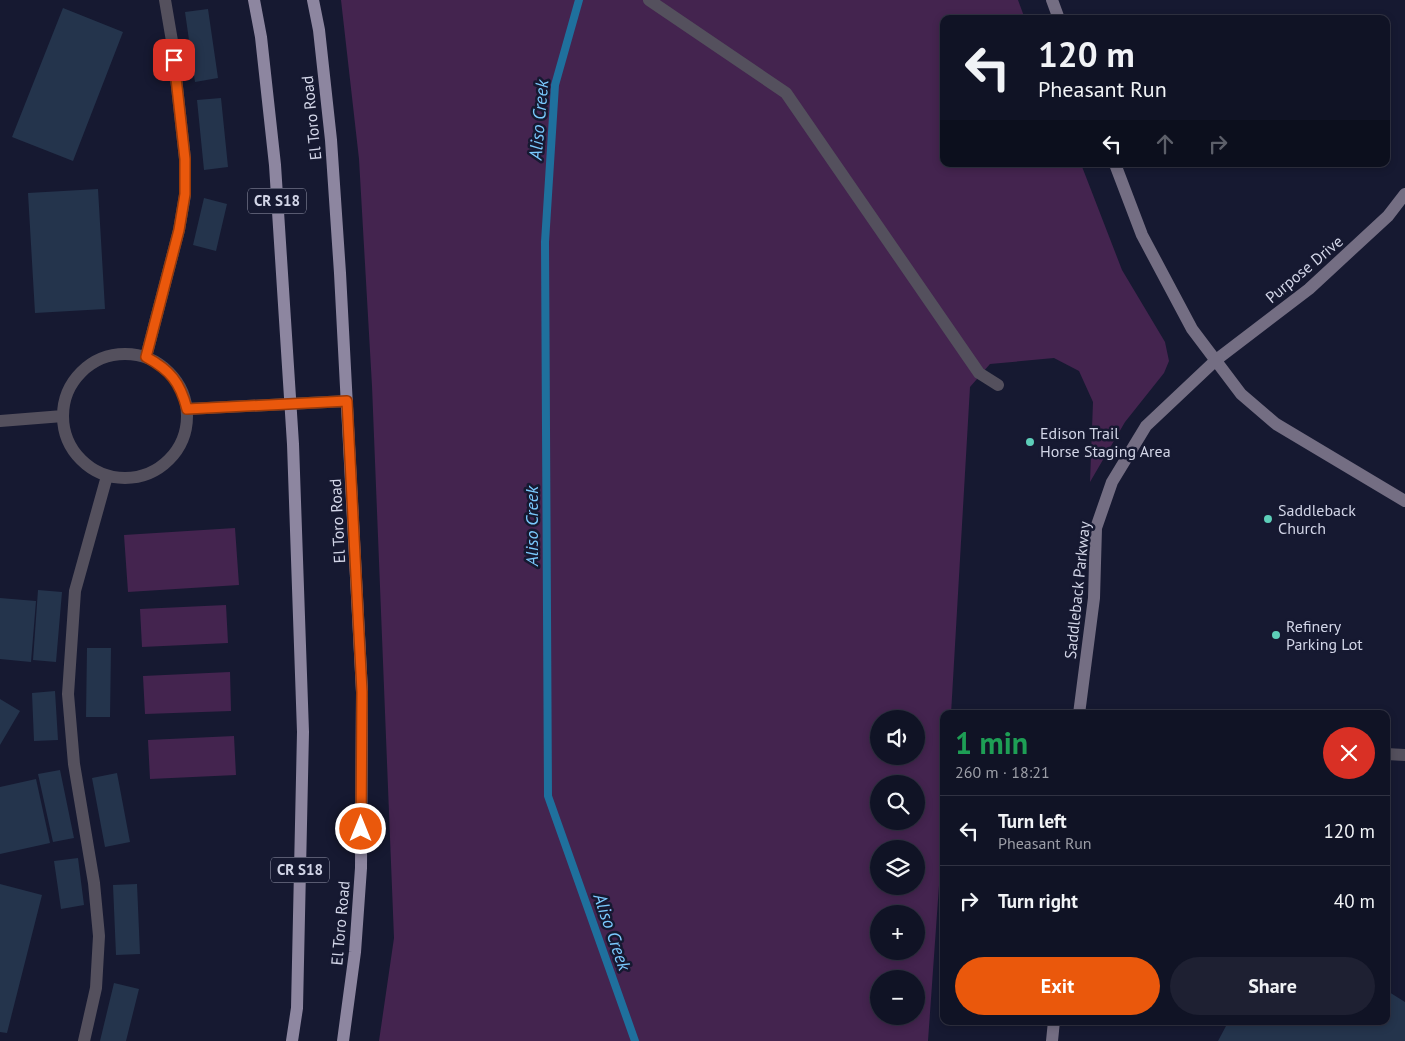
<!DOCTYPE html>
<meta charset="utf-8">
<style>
body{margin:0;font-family:"PT Sans",sans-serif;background:#1e2032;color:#f1f3f6;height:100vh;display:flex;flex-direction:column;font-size:19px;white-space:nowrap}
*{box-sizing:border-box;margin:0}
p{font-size:16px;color:#9c9ea7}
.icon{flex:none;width:28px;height:28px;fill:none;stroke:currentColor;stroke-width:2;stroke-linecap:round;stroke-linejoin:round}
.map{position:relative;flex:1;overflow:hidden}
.panel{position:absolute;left:940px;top:710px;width:450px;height:315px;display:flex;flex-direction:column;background:#101325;border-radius:10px;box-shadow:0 2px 8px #0003,0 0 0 1px #303242}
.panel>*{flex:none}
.banner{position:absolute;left:940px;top:15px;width:450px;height:152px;border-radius:10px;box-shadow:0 2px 8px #0003,0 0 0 1px #303242;background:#101325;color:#f1f3f6;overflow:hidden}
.buttons{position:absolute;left:870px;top:710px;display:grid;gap:10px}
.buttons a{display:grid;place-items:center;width:55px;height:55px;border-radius:50%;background:#101325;box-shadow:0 2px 8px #0003,0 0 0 1px #303242;font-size:25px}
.pin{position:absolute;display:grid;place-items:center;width:42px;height:42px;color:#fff;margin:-21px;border-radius:10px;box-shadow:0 2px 8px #0006}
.me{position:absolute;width:55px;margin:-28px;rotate:0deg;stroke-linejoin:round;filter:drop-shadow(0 0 4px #0008)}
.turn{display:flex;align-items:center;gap:18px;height:105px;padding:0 15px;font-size:22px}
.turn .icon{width:65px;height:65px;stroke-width:2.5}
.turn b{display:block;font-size:35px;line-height:42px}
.lanes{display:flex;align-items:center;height:48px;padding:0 15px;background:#0003;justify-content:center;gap:25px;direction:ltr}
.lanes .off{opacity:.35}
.round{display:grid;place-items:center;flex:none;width:52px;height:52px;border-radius:26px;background:#1e2032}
.overview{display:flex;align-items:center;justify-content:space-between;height:85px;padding:0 15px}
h1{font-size:30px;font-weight:600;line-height:38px;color:#1e9e55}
.button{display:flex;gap:10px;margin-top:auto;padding:10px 15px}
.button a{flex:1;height:58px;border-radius:30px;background:#ea580c;color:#fff;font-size:20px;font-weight:600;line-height:58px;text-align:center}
.button a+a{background:#1e2032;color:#f1f3f6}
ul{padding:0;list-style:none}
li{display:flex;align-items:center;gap:15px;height:70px;padding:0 15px;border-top:1px solid #303242}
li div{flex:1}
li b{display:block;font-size:19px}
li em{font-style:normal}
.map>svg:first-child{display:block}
</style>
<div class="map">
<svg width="1405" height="1041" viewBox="0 0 1405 1041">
<rect width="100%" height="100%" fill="#161931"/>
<!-- green -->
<path fill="#44244f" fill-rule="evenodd" d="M 341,0 L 1018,0 L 1025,19 L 944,19 L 944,164 L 1081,164 L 1122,270 L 1165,342 L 1169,361 L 1164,373 L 1125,422 L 1090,482 L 1093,402 L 1079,371 L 1054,358 L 990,364 L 970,387 L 951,714 L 944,714 L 944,815 L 928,1041 L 379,1041 L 394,938 L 372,386 L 359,159 ZM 879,719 L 916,719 L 916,756 L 879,756 ZM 879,784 L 916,784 L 916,821 L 879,821 ZM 879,849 L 916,849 L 916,886 L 879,886 ZM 879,914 L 916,914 L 916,951 L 879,951 ZM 879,979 L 916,979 L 916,1016 L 879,1016 Z
M 235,528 L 239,585 L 128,592 L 124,535 Z
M 226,605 L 228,643 L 142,647 L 140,609 Z
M 230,672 L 231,711 L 145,714 L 143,676 Z
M 234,736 L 236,775 L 150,779 L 148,740 Z"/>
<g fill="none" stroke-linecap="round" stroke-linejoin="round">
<!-- stream -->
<path stroke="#1f709d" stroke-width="8" d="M 579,0 L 555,85 L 545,242 L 548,796 L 635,1041"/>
</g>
<!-- building -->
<path fill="#24344c" d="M 63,8 L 123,32 L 73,161 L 12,137 Z
M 208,9 L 218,78 L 195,82 L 185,12 Z
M 221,98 L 228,167 L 204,170 L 197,100 Z
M 98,189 L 105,309 L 35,313 L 28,193 Z
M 204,198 L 227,204 L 216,251 L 193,245 Z
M 38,590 L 62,592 L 56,662 L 33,660 Z
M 0,598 L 36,601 L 31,662 L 0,659 Z
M 87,648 L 111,648 L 110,717 L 86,717 Z
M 55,691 L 58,740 L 34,741 L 32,693 Z
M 0,699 L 20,711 L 0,745 Z
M 60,770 L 74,838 L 53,842 L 38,774 Z
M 117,773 L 130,842 L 105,847 L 92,778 Z
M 36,779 L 50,843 L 0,854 L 0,787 Z
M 78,858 L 84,905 L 61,909 L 54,861 Z
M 0,884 L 42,895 L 7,1033 L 0,1032 Z
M 137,884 L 140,954 L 116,955 L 113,885 Z
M 114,983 L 139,989 L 126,1041 L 100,1041 Z
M 1386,988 L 1390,990 L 1389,992 L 1405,1002 L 1405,1041 L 1218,1041 L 1226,1026 L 1217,1021 L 1386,1021 Z"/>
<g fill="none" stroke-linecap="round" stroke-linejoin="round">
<!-- lane -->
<path stroke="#54505d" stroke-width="12" d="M 649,0 L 786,93 L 979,373 L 998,385
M 1386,754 L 1405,755"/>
<!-- street -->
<path stroke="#54505d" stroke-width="12" d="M63 416a62 62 0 1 1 124 0a62 62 0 1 1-124 0Z
M 146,357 L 179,230 L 185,195 L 185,159 L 172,41 L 165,0
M 187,409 L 347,401
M 0,421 L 63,416
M 84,1041 L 96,988 L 99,936 L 94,883 L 74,764 L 68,694 L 75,591 L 107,476"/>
<!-- secondary -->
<path stroke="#746e83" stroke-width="12" d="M 1052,0 L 1059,19
M 1115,164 L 1142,235 L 1192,329 L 1241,394 L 1276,424 L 1405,501
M 1079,714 L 1094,598 L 1096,528 L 1112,482 L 1146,426 L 1216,360 L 1309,289 L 1388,216 L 1405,194
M 1052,1041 L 1054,1021"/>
<!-- primary -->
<path stroke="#8d86a0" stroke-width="12" d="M 254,0 L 261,37 L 275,165 L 293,444 L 303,732 L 297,1008 L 292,1041
M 313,0 L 319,30 L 331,140 L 340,273 L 362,692 L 361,868 L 355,952 L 343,1041"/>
</g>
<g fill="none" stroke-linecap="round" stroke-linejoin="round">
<defs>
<path id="route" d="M 174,60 L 185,159 L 185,194 L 179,230 L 146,357 C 170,370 180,382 187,409 L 347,401 L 362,692 L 361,829"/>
</defs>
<!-- route casing -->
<use href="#route" stroke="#983908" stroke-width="12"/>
<!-- route -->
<use href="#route" stroke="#ea580c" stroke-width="9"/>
</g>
<!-- markers -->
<g fill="#5dceb9" stroke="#161931" stroke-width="2">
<circle cx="1030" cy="442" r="5"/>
<circle cx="1268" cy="519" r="5"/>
<circle cx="1276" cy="635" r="5"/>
</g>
<g text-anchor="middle" stroke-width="5" stroke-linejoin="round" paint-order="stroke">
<!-- shield labels -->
<g fill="#161931" stroke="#9a9db0" stroke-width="1">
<rect x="248" y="188.5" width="58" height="25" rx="4"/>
<rect x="271" y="857.5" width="58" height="25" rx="4"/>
</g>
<g font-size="15" font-weight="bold" fill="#d2d5e7">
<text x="277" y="206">CR S18</text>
<text x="300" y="875">CR S18</text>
</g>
<!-- street labels -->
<g font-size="16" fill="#d2d5e7" stroke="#161931">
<text transform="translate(311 118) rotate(-96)" y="6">El Toro Road</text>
<text transform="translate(1304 269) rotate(-40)" y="6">Purpose Drive</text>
<text transform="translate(337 521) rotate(-93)" y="6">El Toro Road</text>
<text transform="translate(1077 590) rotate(-84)" y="6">Saddleback Parkway</text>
<text transform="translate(340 923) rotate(-85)" y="6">El Toro Road</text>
</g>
<!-- poi labels -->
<g font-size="16" fill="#d2d5e7" stroke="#161931" text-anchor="start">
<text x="1040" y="439">Edison Trail<tspan x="1040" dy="18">Horse Staging Area</tspan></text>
<text x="1278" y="516">Saddleback<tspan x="1278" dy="18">Church</tspan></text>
<text x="1286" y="632">Refinery<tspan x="1286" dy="18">Parking Lot</tspan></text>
</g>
<!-- water labels -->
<g font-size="18" font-style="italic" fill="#7ac9fd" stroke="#161931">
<text transform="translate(539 120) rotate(-85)" y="6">Aliso Creek</text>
<text transform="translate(532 526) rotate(-90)" y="6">Aliso Creek</text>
<text transform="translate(612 932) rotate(71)" y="6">Aliso Creek</text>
</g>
</g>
</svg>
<div class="buttons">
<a><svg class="icon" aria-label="sound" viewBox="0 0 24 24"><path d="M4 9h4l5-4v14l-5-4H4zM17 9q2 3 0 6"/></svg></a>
<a><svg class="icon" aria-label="search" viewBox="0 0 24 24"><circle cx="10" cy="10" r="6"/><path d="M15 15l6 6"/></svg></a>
<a><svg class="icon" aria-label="layers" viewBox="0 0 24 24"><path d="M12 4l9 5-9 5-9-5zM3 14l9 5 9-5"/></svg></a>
<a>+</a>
<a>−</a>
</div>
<div class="pin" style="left:174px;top:60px;background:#d93025"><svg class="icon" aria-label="arrive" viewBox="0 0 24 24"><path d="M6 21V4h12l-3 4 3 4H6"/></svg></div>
<svg class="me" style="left:361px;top:829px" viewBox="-20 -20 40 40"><circle r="17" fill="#ea580c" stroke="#fff" stroke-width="3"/><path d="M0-11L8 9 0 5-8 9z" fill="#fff"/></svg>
<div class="banner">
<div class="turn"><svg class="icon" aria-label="left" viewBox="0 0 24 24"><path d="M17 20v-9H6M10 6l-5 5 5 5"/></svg><div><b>120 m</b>Pheasant Run</div></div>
<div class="lanes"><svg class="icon" aria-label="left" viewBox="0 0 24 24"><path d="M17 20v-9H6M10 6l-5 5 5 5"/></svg><svg class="icon off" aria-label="ahead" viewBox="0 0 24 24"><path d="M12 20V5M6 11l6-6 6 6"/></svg><svg class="icon off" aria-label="right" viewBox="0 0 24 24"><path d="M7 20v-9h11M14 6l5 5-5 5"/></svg></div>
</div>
<section class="panel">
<div class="overview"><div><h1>1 min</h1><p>260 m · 18:21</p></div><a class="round" style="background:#d93025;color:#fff"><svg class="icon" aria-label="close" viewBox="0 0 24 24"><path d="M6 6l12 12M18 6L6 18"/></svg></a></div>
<ul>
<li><svg class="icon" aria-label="left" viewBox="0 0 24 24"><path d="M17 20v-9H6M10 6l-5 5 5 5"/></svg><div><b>Turn left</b><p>Pheasant Run</p></div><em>120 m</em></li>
<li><svg class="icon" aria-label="right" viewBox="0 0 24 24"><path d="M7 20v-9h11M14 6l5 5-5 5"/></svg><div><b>Turn right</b></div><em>40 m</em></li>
</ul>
<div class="button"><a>Exit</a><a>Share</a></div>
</section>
</div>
